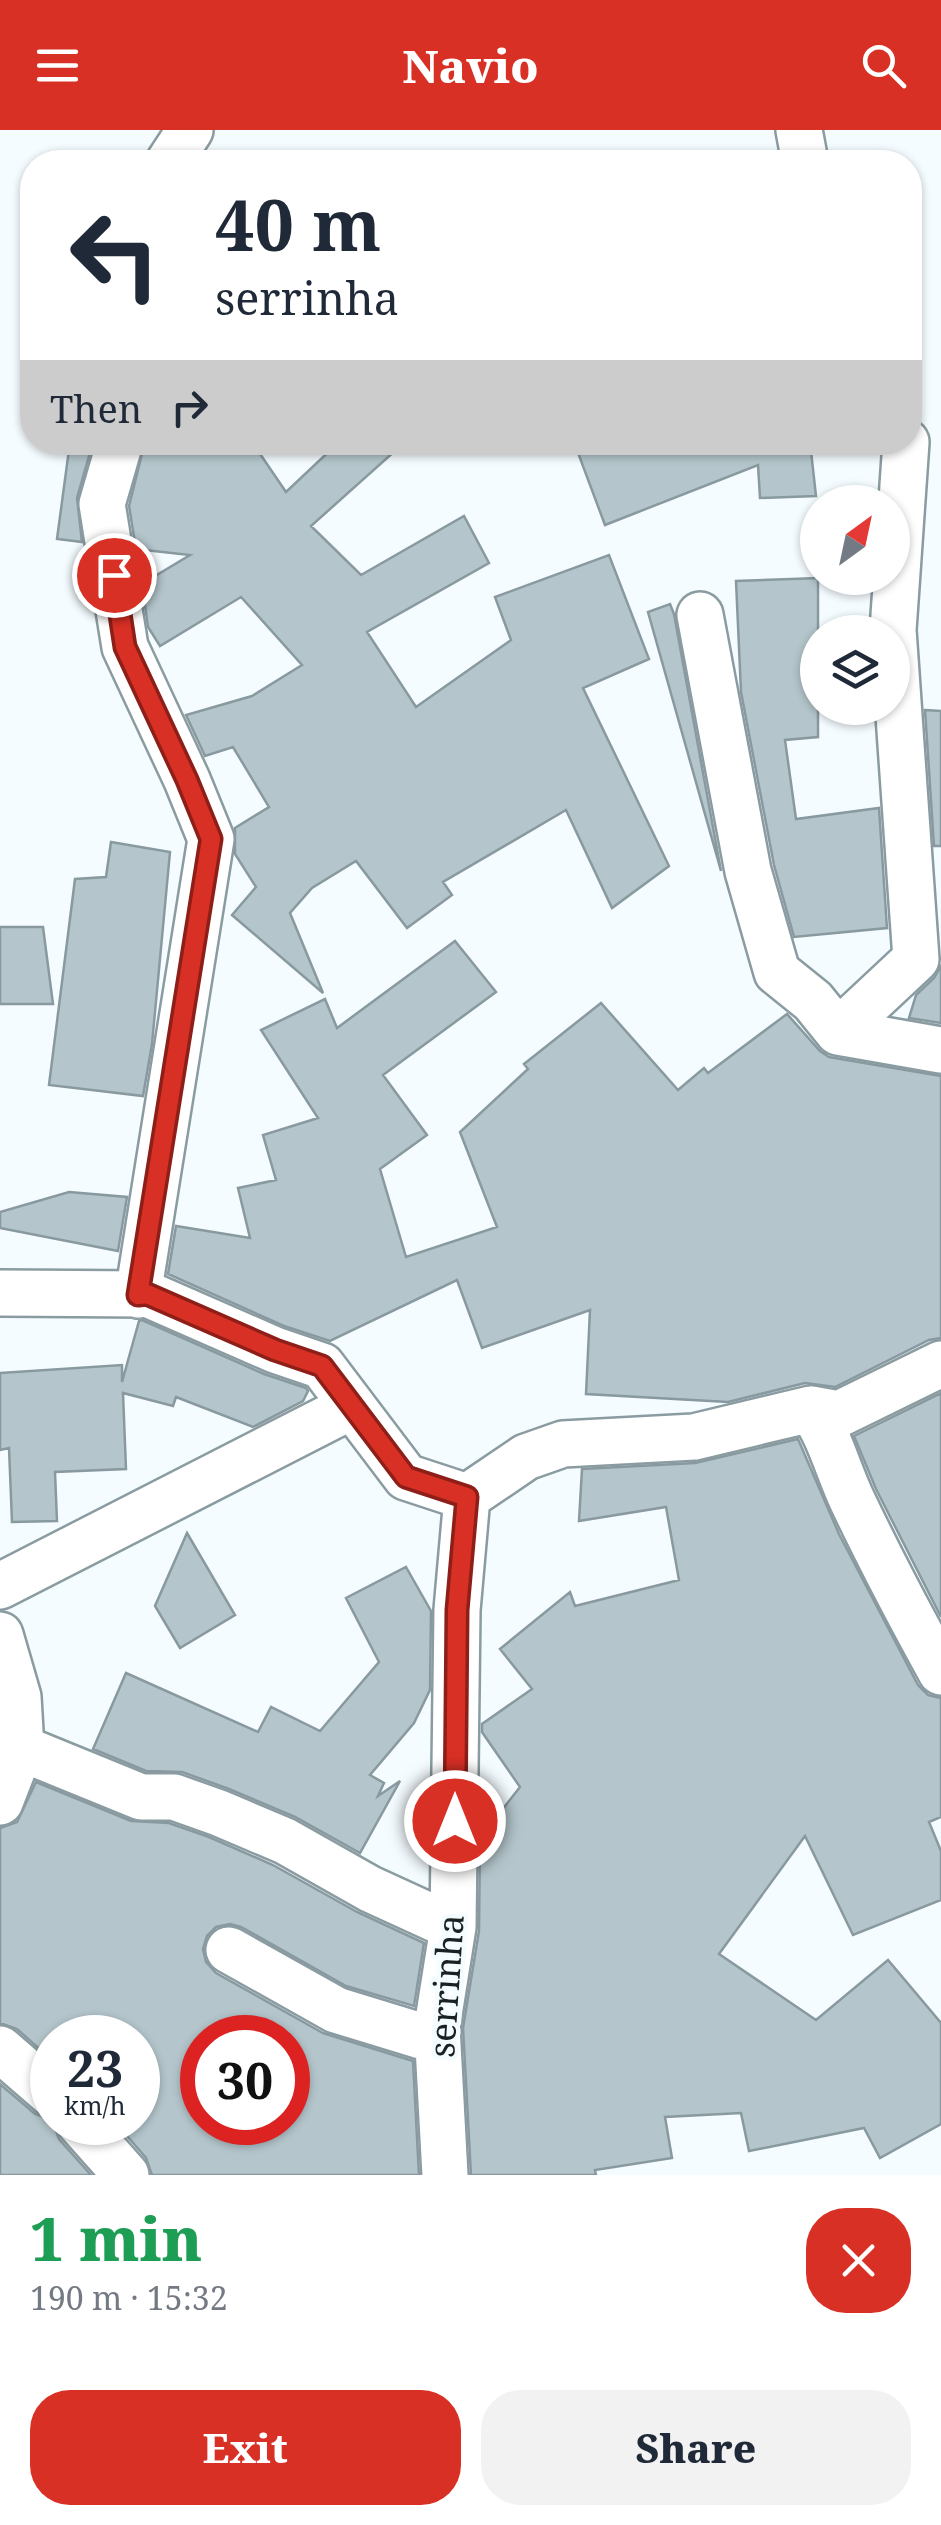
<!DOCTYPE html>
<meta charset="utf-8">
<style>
body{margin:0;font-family:"Noto Serif",serif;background:#f2f2f3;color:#1f2937;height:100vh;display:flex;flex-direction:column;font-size:38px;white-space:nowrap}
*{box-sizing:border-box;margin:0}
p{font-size:32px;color:#747a83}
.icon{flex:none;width:55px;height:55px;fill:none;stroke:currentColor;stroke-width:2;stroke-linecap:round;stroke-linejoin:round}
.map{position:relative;height:2045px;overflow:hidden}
.drawer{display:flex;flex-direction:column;background:#fff;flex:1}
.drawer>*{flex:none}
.top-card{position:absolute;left:20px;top:20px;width:902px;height:305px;border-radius:40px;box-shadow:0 2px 8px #0004;background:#fff;color:#1f2937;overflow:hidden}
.needle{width:65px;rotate:33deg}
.buttons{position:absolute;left:800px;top:355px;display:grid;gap:20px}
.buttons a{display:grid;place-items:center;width:110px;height:110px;border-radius:50%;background:#fff;box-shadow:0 2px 8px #0004;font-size:50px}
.speed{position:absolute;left:30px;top:1885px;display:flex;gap:20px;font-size:50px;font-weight:700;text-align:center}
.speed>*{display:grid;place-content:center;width:130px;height:130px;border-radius:50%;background:#fff;box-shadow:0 2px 8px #0004;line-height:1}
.speed small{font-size:25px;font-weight:400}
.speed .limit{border:15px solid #d22;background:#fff;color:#111}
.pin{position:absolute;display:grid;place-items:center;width:85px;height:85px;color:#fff;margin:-42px;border:5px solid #fff;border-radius:50%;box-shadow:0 2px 10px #0007}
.me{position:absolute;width:110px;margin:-55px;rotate:0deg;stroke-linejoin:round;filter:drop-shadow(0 0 8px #0008)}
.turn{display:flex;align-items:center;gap:35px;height:210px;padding:0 30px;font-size:45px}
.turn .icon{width:130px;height:130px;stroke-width:2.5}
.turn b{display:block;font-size:70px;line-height:85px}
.then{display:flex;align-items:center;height:95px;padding:0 30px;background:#0003;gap:20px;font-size:38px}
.round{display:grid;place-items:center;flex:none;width:105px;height:105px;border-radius:40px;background:#f2f2f3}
.overview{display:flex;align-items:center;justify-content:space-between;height:170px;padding:0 30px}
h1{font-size:60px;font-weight:800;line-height:75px;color:#1e9e55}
.cta{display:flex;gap:20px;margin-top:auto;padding:20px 30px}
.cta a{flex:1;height:115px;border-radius:40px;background:#d93025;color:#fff;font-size:40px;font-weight:800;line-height:115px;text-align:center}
.cta a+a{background:#f2f2f3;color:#1f2937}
header{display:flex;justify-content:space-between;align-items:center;height:130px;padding:0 30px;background:#d93025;color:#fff;font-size:45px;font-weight:800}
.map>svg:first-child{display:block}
</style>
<header><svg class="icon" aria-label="menu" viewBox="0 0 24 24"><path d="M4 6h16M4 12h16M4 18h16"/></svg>Navio<svg class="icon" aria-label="search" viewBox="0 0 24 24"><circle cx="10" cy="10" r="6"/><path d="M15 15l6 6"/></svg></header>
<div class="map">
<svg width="941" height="2045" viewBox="0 0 941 2045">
<rect width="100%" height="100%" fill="#f5fcff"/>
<!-- building -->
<path fill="#b4c6cc" stroke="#88999f" stroke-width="2.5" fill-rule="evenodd" d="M 70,312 L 93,312 L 77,368 L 82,412 L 57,409 Z
M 145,312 L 252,312 L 286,362 L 339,312 L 405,312 L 311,396 L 361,445 L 464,386 L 489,433 L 367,502 L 416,577 L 511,510 L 495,467 L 609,425 L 649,529 L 583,558 L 669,736 L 612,778 L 566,680 L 443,752 L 452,765 L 407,798 L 356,731 L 312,758 L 290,783 L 323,863 L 232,785 L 256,757 L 235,724 L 235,698 L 269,677 L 233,617 L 205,626 L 186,585 L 252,566 L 302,535 L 241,467 L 160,516 L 148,497 L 142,454 L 190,425 L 136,419 L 129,376 Z
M 574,312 L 810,312 L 816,366 L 760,368 L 758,335 L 605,395 Z
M 818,448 L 818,607 L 785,610 L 796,689 L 879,678 L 887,798 L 794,807 L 774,735 L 741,562 L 736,451 Z
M 670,474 L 674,484 L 721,741 L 648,482 Z
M 925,580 L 941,581 L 941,716 L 934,716 Z
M 111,712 L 170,722 L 152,914 L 143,966 L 49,955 L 75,749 L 106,747 Z
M 0,797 L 43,797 L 53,874 L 0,874 Z
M 455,811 L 496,862 L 383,945 L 427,1005 L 380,1039 L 406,1127 L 497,1097 L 460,1002 L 528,939 L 524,934 L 601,873 L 678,960 L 704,938 L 708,943 L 787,884 L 820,921 L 829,927 L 941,946 L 941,1208 L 929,1210 L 835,1257 L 805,1253 L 728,1272 L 586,1264 L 590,1180 L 482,1218 L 457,1150 L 330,1211 L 284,1196 L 168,1144 L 176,1096 L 250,1108 L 238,1058 L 276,1050 L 263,1005 L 318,988 L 261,900 L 325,869 L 337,898 Z
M 941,836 L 941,893 L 909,888 L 916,865 L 934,848 Z
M 69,1062 L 127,1067 L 118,1121 L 0,1098 L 0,1082 Z
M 142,1190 L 264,1244 L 306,1258 L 308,1261 L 303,1271 L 253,1297 L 176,1267 L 173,1276 L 123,1263 L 126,1339 L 55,1342 L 57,1391 L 12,1392 L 9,1318 L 0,1320 L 0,1243 L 122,1235 L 122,1252 L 139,1191 Z
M 941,1263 L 941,1487 L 876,1359 L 854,1306 Z
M 798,1309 L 839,1404 L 918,1555 L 928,1565 L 941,1568 L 941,1687 L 929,1692 L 941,1721 L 941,1770 L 853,1805 L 805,1706 L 719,1824 L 816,1890 L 888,1830 L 941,1893 L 941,1994 L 880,2028 L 864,1998 L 749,2021 L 741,1983 L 665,1987 L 672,2028 L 595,2040 L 596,2045 L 471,2045 L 463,1898 L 479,1801 L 480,1708 L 520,1657 L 482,1602 L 482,1594 L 532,1559 L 500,1519 L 570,1462 L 575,1476 L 679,1450 L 666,1377 L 579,1391 L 582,1339 L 695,1333 Z
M 187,1403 L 235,1485 L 180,1518 L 155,1476 Z
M 406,1437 L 431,1481 L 430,1560 L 414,1593 L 370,1645 L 384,1653 L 378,1666 L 400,1651 L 360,1723 L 295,1687 L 229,1659 L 182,1642 L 146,1641 L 93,1619 L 126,1543 L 258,1602 L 271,1577 L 320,1601 L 379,1532 L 346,1468 Z
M 36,1652 L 131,1691 L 169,1693 L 209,1707 L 273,1735 L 357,1782 L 424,1813 L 414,1876 L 346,1856 L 241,1797 L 230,1794 L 216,1797 L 207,1806 L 203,1819 L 206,1832 L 216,1843 L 323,1903 L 413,1931 L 419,2045 L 152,2045 L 146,2028 L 115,1992 L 138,1992 L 138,1908 L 52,1908 L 52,1930 L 17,1899 L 0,1893 L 0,1698 L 17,1692 ZM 202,1908 L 288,1908 L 288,1992 L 202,1992 Z
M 0,1954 L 35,1984 L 52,1990 L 59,2009 L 91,2045 L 0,2045 Z"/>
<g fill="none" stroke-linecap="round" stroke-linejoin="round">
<defs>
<path id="minor" d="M 799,0 L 805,32
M 169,32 L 190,0
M 120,312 L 102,374 L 125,517 L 187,650 L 211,709 L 138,1165
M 700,485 L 748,741 L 777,842 L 813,871 L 838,902 L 941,920
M 838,902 L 916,829 L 893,500 L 906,312
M 0,1163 L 147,1164 L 275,1220 L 322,1236 L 406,1347 L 467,1367 L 457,1480 L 453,1797 L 437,1897 L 445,2045
M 811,1279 C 830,1307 838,1340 852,1370 C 880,1429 910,1486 941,1542
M 467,1367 L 526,1327 L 563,1314 L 694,1307 L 811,1279 L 839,1284 L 941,1234
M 0,1456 L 352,1276
M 0,1505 L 18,1567 L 21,1618 L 0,1672
M 21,1618 L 141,1667 L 174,1667 L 219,1683 L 285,1711 L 370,1759 L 453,1797
M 229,1820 L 336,1880 L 421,1906 L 437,1897
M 0,1919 L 52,1964
M 79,1992 L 126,2045"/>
</defs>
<!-- minor casing -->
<use href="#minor" stroke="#8a9ca1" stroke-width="50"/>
<!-- minor -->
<use href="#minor" stroke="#fff" stroke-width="45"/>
</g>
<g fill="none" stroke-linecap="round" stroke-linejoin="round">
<defs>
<path id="route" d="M 114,445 L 125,517 L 187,650 L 211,709 L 138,1165 L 147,1164 L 275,1220 L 322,1236 L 406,1347 L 467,1367 L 457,1480 L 455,1691"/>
</defs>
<!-- route casing -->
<use href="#route" stroke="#8d1f18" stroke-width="25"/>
<!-- route -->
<use href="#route" stroke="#d93025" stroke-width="18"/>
</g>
<g text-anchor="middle" stroke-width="9" stroke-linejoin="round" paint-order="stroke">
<!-- street labels -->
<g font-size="35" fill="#1a2123" stroke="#f5fcff">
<text transform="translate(447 1856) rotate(-86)" y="12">serrinha</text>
</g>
</g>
</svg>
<div class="buttons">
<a><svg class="needle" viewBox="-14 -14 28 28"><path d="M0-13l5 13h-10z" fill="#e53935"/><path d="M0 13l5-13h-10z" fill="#747a83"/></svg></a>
<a><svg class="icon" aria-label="layers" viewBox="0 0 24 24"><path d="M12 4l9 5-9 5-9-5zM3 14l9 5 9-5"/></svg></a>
</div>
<div class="speed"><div>23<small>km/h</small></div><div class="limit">30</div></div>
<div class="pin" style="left:114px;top:445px;background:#d93025"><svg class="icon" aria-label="arrive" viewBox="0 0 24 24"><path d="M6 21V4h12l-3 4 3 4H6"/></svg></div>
<svg class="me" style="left:455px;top:1691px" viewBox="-20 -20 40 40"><circle r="17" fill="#d93025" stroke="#fff" stroke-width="3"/><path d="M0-11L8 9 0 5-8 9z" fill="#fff"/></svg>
<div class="top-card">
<div class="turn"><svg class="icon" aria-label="left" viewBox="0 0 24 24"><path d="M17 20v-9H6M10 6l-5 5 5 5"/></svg><div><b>40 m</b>serrinha</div></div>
<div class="then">Then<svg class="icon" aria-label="right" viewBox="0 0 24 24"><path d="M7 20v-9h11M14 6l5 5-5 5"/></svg></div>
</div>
</div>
<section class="drawer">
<div class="overview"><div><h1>1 min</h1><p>190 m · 15:32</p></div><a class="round" style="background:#d93025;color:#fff"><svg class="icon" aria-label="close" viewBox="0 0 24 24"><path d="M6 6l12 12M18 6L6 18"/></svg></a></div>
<div class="cta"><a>Exit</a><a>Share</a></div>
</section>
